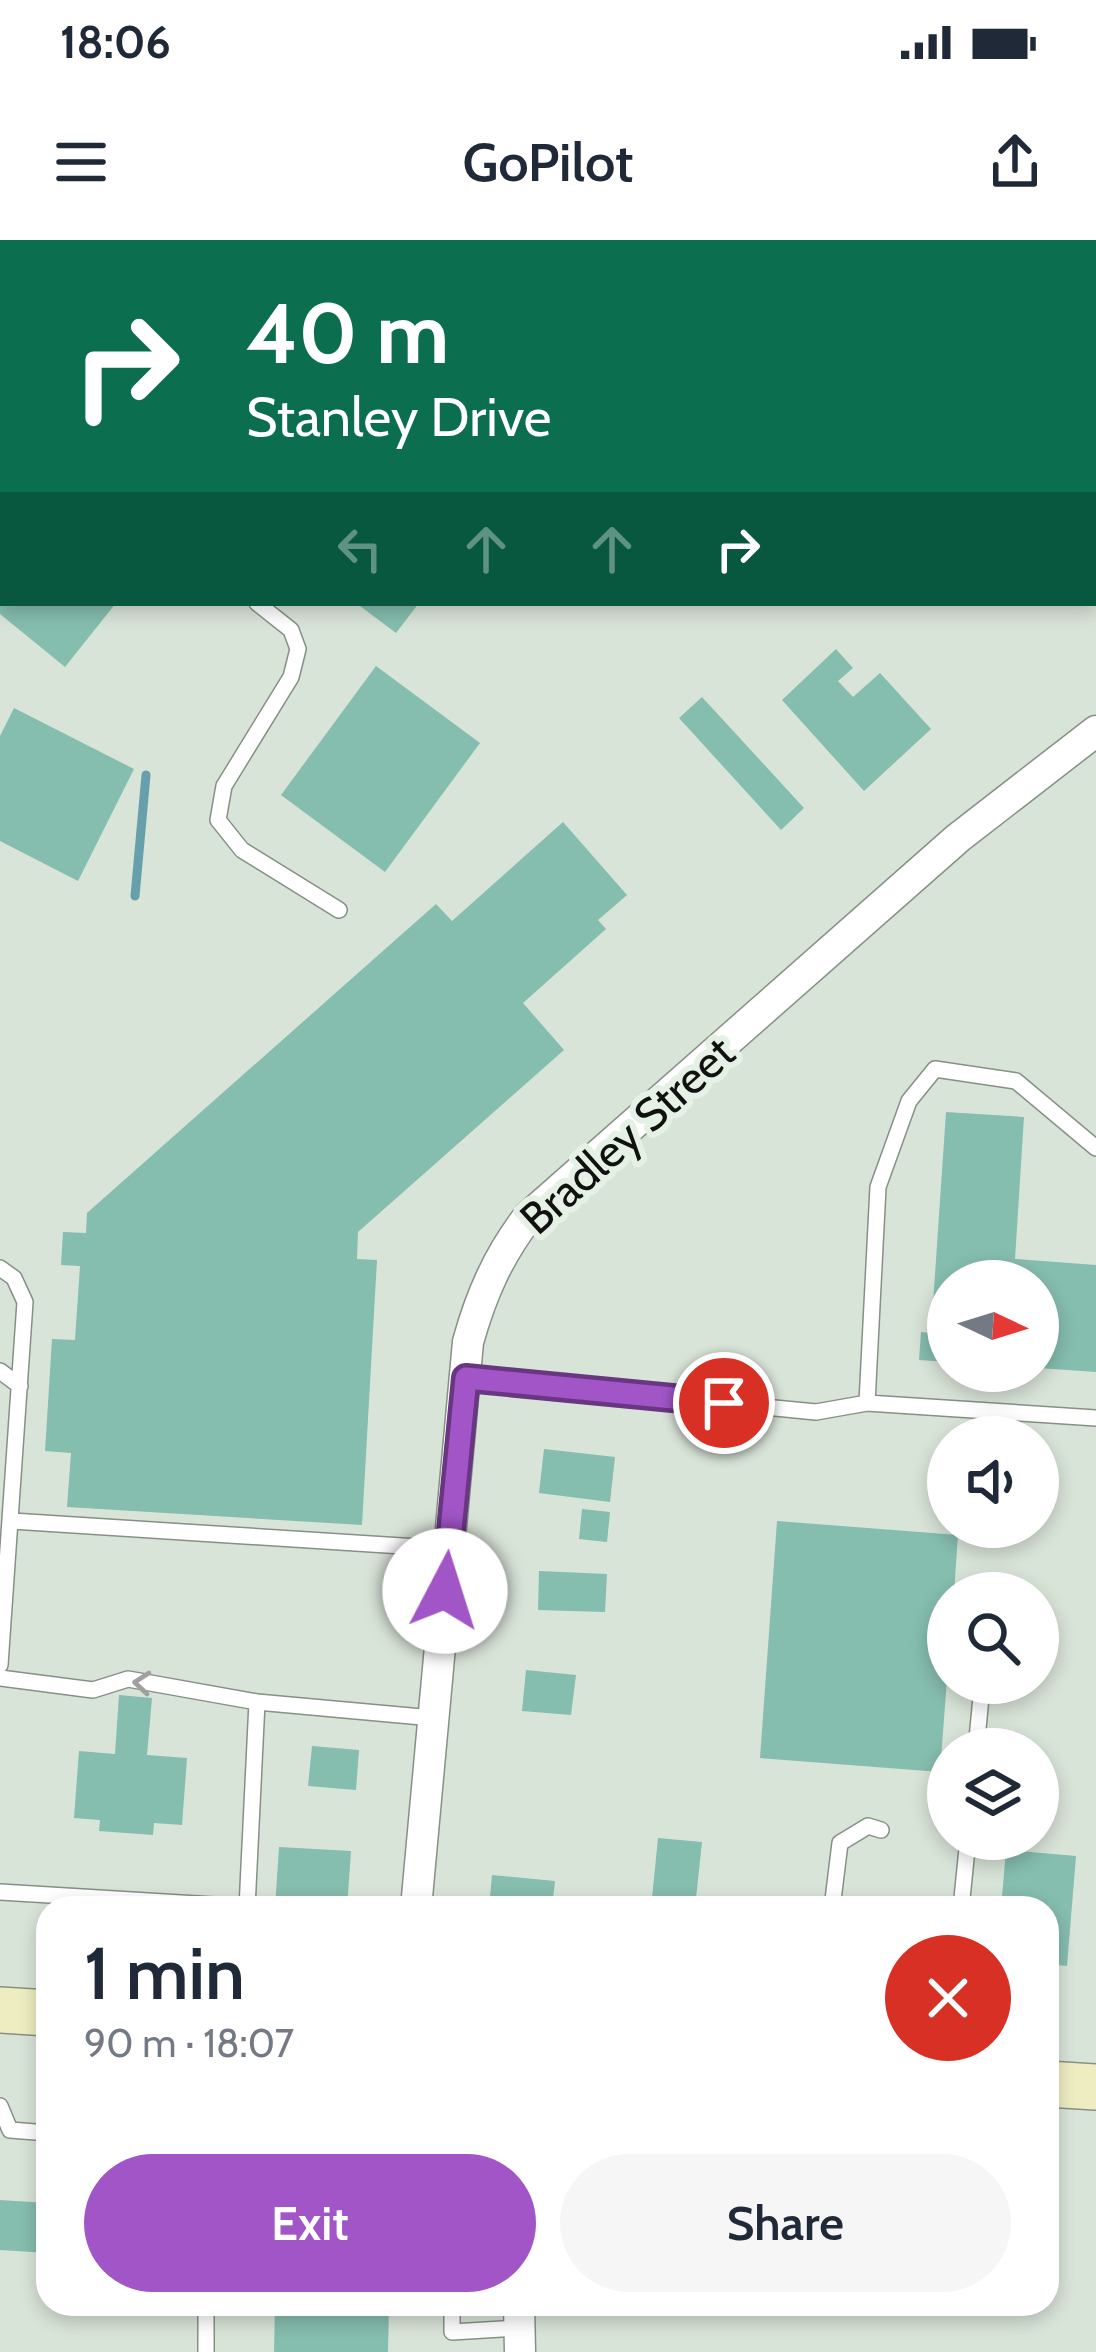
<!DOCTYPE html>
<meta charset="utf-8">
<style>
body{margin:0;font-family:Cabin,sans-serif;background:#f6f6f7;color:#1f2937;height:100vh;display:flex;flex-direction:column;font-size:45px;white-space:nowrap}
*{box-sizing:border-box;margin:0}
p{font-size:39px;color:#747a83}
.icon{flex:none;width:66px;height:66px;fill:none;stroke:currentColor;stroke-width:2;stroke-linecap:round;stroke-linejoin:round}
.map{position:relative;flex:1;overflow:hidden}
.details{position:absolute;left:36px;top:1656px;width:1023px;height:420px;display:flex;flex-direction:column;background:#fff;border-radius:36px;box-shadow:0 6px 18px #0003}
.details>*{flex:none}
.banner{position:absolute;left:0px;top:0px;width:1098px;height:366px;box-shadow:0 6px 18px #0003;background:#0b6e4f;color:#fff;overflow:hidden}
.needle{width:78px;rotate:94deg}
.tools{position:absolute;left:927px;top:1020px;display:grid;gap:24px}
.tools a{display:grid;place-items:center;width:132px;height:132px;border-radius:50%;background:#fff;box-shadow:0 6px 18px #0003;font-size:60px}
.pin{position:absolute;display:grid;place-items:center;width:102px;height:102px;color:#fff;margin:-51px;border:6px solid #fff;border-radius:50%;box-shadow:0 3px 12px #0007}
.me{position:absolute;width:132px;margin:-66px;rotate:5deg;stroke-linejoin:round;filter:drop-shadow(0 0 9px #0008)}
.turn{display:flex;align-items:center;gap:42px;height:252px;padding:0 48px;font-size:54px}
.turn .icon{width:156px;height:156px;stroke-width:2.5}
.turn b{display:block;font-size:84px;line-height:102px}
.lanes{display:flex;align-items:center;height:114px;padding:0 48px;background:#0003;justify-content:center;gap:60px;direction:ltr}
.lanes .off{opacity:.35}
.round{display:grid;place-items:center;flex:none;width:126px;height:126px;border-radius:63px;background:#f6f6f7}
.head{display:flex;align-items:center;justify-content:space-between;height:204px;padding:0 48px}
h1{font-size:72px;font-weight:600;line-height:90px}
.cta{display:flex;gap:24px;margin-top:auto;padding:24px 48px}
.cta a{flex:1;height:138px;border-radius:72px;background:#a155c7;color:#fff;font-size:48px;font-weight:600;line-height:138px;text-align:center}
.cta a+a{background:#f6f6f7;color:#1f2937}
.status{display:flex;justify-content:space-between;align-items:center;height:84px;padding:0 60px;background:#fff;direction:ltr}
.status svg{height:33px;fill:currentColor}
header{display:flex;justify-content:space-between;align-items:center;height:156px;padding:0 48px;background:#fff;font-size:54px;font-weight:600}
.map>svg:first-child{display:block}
</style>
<div class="status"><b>18:06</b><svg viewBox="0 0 49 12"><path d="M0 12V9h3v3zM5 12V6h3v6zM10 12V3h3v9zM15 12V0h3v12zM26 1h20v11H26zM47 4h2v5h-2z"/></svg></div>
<header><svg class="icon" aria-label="menu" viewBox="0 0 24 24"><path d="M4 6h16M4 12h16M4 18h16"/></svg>GoPilot<svg class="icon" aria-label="share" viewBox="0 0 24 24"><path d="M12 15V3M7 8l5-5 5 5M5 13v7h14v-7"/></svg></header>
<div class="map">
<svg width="1096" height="2112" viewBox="0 0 1096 2112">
<rect width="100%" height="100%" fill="#d9e4d8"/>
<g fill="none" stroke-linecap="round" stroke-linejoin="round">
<!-- stream -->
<path stroke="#67a0ab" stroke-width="9" d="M 135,656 L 146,535"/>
</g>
<!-- building -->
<path fill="#85bdaf" d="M 0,363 L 116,363 L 65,427 L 0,374 Z
M 356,363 L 419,363 L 396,393 Z
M 836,409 L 853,428 L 838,441 L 853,457 L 880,433 L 931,489 L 864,551 L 782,460 Z
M 376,426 L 480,503 L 385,632 L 281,555 Z
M 702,457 L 804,568 L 781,590 L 679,478 Z
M 14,468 L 134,529 L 78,641 L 0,601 L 0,496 Z
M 563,582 L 627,655 L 598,680 L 606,689 L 523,763 L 564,810 L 358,992 L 357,1019 L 377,1020 L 362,1285 L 67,1267 L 71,1213 L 45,1211 L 52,1099 L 75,1100 L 80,1026 L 61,1025 L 63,992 L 86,993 L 87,973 L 436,664 L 452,681 Z
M 946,872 L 1024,877 L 1015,1019 L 1096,1025 L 1096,1132 L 1038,1128 L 1038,1041 L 948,1041 L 948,1122 L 919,1120 L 921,1092 L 931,1093 Z
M 544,1209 L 615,1217 L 610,1262 L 539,1253 Z
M 582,1269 L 610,1272 L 607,1302 L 579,1299 Z
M 777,1281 L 958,1295 L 954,1353 L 948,1353 L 948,1426 L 940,1532 L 760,1518 Z
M 539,1331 L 607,1334 L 605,1372 L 538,1370 Z
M 526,1430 L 576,1435 L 571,1475 L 522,1471 Z
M 119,1455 L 152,1458 L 147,1515 L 187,1518 L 182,1585 L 154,1583 L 153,1595 L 99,1591 L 100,1580 L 74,1578 L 79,1511 L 115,1514 Z
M 312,1506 L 359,1510 L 356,1550 L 308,1546 Z
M 658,1598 L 702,1602 L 695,1668 L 651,1668 Z
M 279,1607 L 351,1611 L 347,1668 L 275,1668 Z
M 1006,1610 L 1076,1616 L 1067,1726 L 1047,1724 L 1047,1668 L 1001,1668 Z
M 492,1635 L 555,1641 L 552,1668 L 489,1668 Z
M 0,1960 L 48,1963 L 48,2013 L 0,2010 Z
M 275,2064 L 389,2064 L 388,2112 L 274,2112 Z"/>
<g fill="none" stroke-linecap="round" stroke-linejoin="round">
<defs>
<path id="service" d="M 163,0 L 167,3
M 329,0 L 332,3
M 976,0 L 978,3
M 484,3 L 487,0
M 648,3 L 651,0
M 787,3 L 790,0
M 902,3 L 905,0
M 0,161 L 3,163
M 257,363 L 291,390 L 298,409 L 291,437 L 224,546 L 218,580 L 242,610 L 339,670
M 0,1028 L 14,1038 L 25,1062 L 0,1425
M 0,1131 L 20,1146
M 466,1138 L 816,1172 L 867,1163 L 1096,1178
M 867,1163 L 878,947 L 909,861 L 935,829 L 1016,841 L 1096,908
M 12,1281 L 449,1309
M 0,1438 L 93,1450 L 128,1439 L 257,1462 L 433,1478
M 976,1509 L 982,1447
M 0,1652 L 247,1667
M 247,1668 L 257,1462
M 832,1668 L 840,1603 L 868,1586 L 881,1590
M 961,1668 L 968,1599
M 0,1866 L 10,1890 L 48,1893
M 206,2064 L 206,2112
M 452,2064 L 452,2092 L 520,2088"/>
<path id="minor" d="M 416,1668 L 468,1102 C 481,1055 498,1016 528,977 L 958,598 L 1096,491
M 519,2064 L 520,2112"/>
<path id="secondary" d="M 61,3 L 64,0
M 0,76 L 3,73
M 0,1770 L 48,1773
M 1047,1844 L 1096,1847"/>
</defs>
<!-- service casing -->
<use href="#service" stroke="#869085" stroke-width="18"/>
<!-- minor casing -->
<use href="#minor" stroke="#869085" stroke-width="33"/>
<!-- secondary casing -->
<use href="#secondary" stroke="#869085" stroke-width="48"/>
<!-- service -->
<use href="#service" stroke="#fff" stroke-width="15"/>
<!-- minor -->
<use href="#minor" stroke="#fff" stroke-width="30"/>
<!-- secondary -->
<use href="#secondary" stroke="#eeedc1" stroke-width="45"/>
</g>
<!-- one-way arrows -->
<defs><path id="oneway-chevron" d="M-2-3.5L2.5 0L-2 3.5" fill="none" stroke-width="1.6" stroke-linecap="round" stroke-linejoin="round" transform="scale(3)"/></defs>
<use stroke="#9fa09f" href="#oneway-chevron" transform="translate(142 1443) rotate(-175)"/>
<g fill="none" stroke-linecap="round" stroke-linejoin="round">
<defs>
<path id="route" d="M 445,1351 L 466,1138 L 724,1163"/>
</defs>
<!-- route casing -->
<use href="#route" stroke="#693781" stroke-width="30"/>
<!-- route -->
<use href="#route" stroke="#a155c7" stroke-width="21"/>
</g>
<g text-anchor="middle" stroke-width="12" stroke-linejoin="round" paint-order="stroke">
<!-- street labels -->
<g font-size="45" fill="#0f120f" stroke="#e6f1e5">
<text transform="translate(627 895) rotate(-42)" y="16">Bradley Street</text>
</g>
</g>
</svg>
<div class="tools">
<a><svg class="needle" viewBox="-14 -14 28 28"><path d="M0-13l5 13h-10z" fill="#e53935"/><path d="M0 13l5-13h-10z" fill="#747a83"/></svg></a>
<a><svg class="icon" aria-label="sound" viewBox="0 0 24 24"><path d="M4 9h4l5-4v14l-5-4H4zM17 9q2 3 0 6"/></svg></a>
<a><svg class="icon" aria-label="search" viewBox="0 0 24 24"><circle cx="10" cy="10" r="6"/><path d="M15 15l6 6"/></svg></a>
<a><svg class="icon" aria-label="layers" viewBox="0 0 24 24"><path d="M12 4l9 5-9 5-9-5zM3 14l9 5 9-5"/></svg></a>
</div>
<div class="pin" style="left:724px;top:1163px;background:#d93025"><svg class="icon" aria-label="arrive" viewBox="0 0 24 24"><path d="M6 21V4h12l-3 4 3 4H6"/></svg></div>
<svg class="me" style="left:445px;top:1351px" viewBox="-20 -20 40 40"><circle r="19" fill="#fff"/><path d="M0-13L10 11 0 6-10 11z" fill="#a155c7"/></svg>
<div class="banner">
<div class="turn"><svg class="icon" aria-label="right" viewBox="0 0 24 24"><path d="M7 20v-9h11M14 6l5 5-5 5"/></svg><div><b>40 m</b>Stanley Drive</div></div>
<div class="lanes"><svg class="icon off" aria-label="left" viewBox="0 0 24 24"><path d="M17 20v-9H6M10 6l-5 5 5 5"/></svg><svg class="icon off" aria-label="ahead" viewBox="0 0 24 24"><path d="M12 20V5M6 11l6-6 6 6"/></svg><svg class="icon off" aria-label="ahead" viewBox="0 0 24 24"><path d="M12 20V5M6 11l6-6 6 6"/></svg><svg class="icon" aria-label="right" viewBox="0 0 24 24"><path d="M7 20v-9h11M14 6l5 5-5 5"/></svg></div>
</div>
<section class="details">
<div class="head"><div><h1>1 min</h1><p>90 m · 18:07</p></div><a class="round" style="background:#d93025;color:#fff"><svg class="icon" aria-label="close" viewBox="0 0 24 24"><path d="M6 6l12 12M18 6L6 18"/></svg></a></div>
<div class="cta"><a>Exit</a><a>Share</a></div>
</section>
</div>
